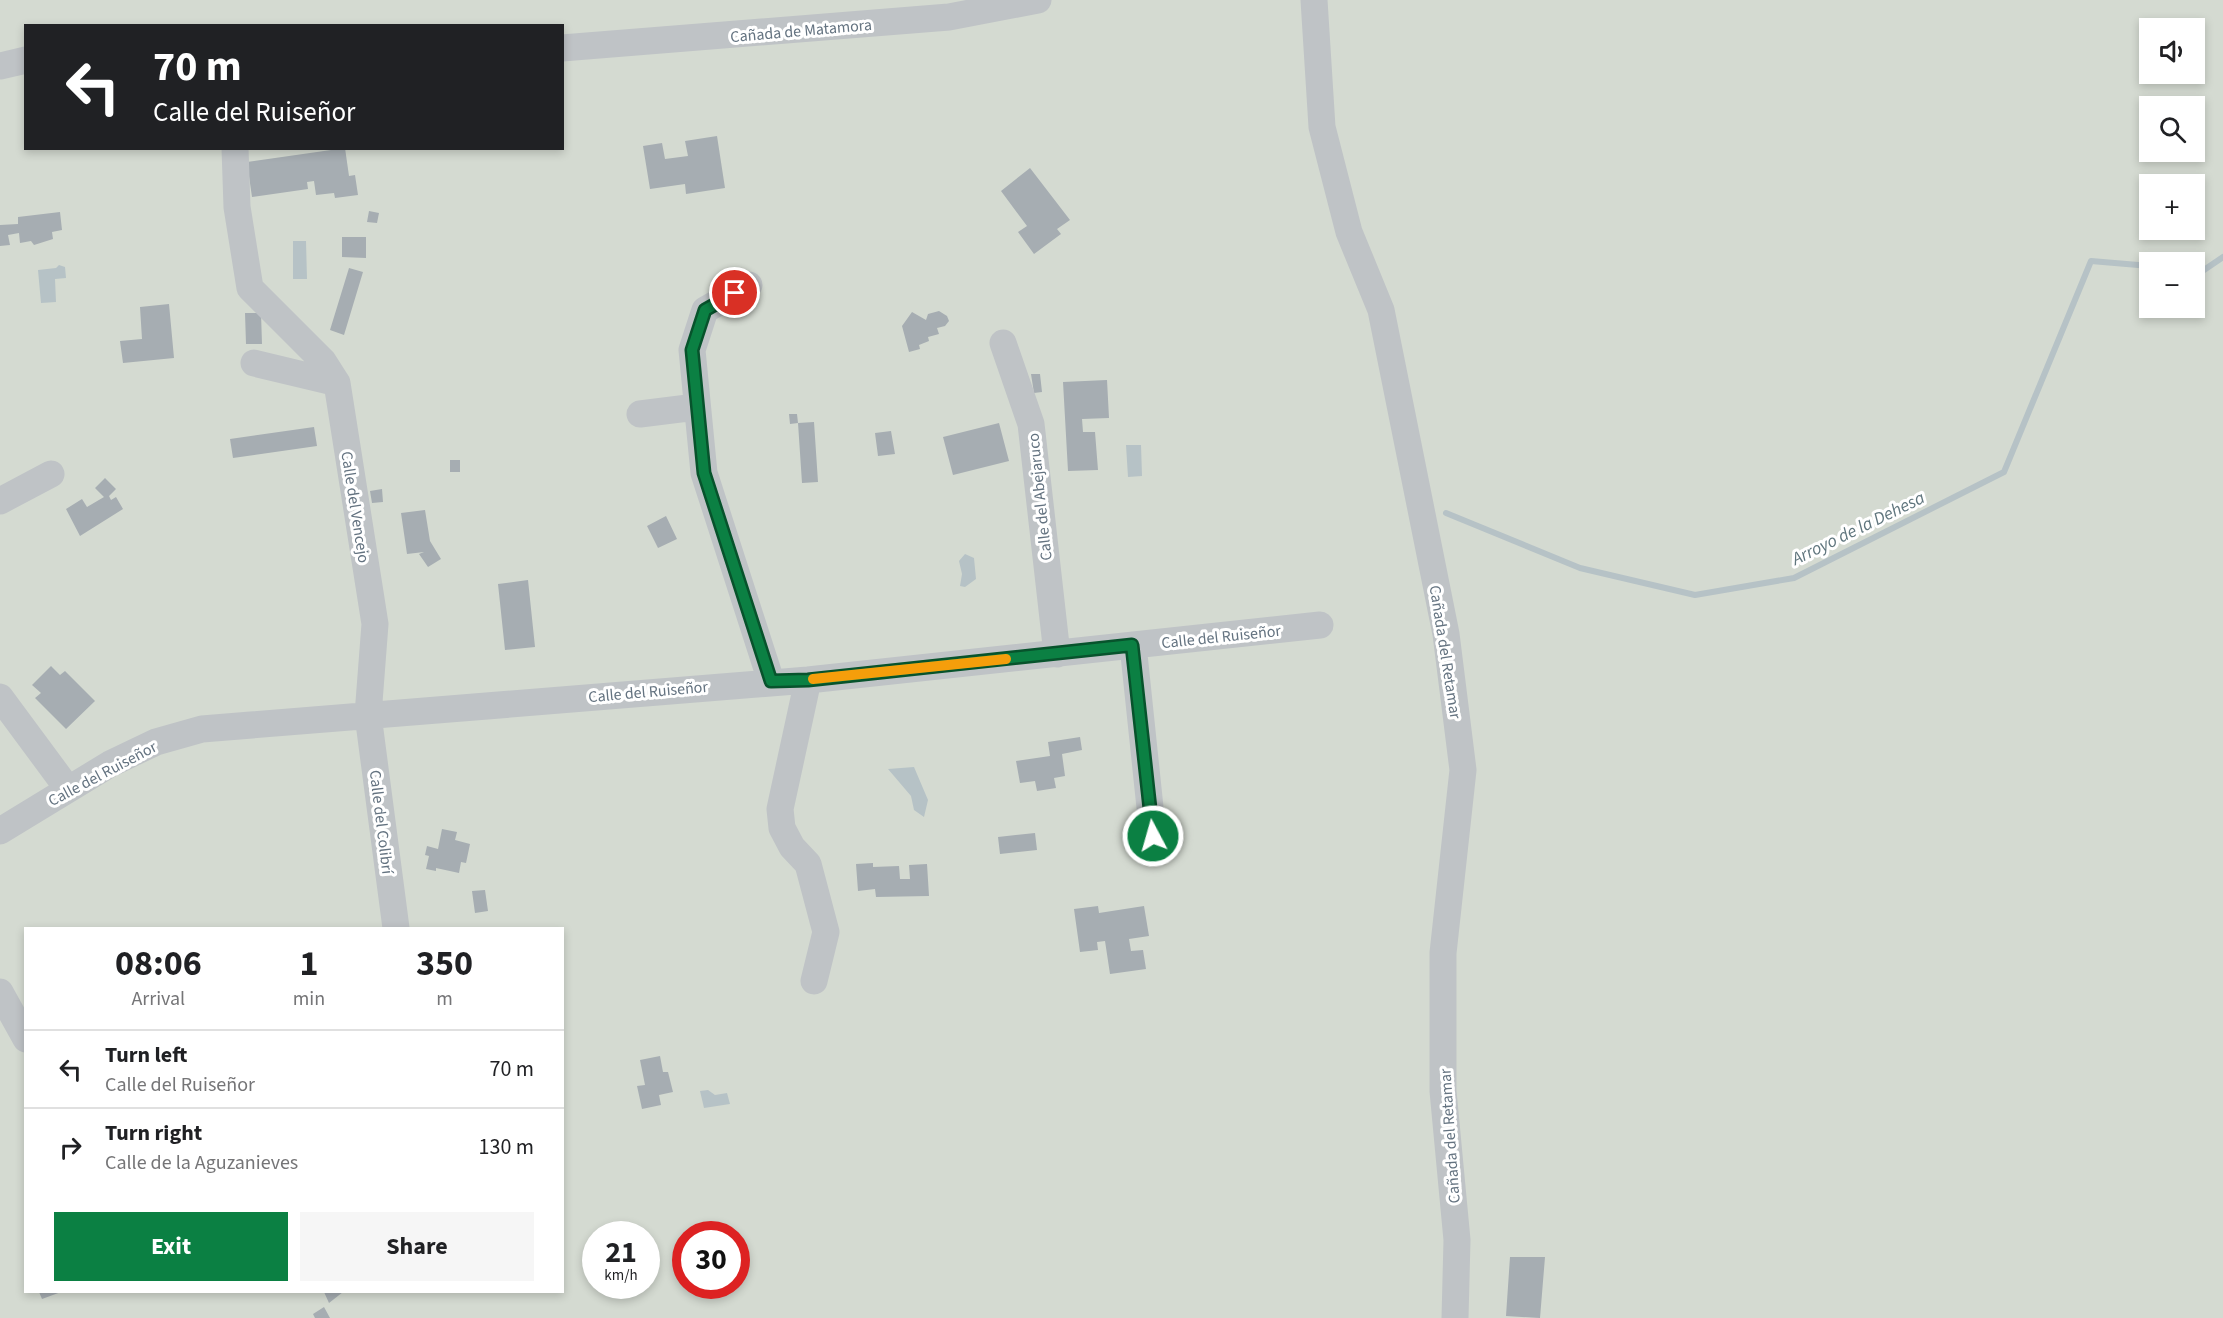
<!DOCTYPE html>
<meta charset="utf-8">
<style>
body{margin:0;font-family:"Source Sans 3",sans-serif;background:#f6f6f6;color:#202124;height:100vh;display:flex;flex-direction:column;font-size:22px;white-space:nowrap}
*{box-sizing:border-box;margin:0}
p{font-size:20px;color:#757577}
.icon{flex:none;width:33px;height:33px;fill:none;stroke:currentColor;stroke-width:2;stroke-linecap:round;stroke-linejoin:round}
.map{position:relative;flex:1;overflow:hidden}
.sheet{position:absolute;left:24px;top:927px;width:540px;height:366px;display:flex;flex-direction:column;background:#fff;border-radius:0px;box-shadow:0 3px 9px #0003}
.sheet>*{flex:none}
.top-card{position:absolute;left:24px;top:24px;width:540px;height:126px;border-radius:0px;box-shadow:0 3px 9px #0003;background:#202124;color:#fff;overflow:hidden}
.tools{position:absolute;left:2139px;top:18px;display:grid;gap:12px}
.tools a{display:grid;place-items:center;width:66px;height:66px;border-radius:0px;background:#fff;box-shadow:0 3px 9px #0003;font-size:30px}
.speed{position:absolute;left:582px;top:1221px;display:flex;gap:12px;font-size:30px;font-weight:700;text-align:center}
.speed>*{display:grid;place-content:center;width:78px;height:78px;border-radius:50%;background:#fff;box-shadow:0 3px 9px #0003;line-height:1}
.speed small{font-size:15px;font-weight:400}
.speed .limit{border:9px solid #d22;background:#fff;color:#111}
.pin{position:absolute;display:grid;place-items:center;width:51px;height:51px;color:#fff;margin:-26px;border:3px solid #fff;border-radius:50%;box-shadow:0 2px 6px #0007}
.me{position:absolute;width:66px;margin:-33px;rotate:354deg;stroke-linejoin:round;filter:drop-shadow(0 0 4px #0008)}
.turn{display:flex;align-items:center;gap:21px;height:126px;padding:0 30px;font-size:27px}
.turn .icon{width:78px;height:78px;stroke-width:2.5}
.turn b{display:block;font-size:42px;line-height:51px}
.eta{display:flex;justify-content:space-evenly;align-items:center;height:102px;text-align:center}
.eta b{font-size:36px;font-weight:700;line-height:42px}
.button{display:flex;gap:12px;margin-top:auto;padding:12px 30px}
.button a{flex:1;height:69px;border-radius:0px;background:#0b8043;color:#fff;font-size:24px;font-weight:700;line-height:69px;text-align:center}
.button a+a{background:#f6f6f6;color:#202124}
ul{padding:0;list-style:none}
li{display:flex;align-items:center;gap:18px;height:78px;padding:0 30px;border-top:2px solid #e0e0e0}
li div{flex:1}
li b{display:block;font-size:22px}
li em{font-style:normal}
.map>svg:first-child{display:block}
</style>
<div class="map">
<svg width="2223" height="1318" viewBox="0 0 2223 1318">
<rect width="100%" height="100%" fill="#f4f4f0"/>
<!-- green -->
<path fill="#d4dad1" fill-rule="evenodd" d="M 0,0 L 2223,0 L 2223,1318 L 0,1318 ZM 26,26 L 562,26 L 562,148 L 26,148 ZM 2150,28 L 2194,28 L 2194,74 L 2150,74 ZM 2150,106 L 2194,106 L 2194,152 L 2150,152 ZM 2150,184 L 2194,184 L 2194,230 L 2150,230 ZM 2150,262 L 2194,262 L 2194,308 L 2150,308 ZM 26,928 L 562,928 L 562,1292 L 26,1292 ZM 596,1234 L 646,1234 L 646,1286 L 596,1286 ZM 686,1234 L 736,1234 L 736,1286 L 686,1286 Z"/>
<!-- water -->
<path fill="#b6c2c6" d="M 293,241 L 306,241 L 307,279 L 293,279 Z
M 59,265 L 65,267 L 66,278 L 55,279 L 56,302 L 41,303 L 38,270 L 56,268 Z
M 1126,445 L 1141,445 L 1142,476 L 1128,477 Z
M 965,554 L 974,558 L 976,579 L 965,587 L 960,586 L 962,574 L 959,561 Z
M 914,767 L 928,800 L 924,817 L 914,810 L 911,796 L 888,769 Z
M 708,1090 L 715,1095 L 727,1093 L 730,1104 L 704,1108 L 700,1091 Z"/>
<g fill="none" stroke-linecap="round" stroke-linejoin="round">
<!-- stream -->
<path stroke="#b6c2c6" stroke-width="6" d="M 2194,269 L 2204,270 L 2223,257
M 1446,513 L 1580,568 L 1695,595 L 1794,578 L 2004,472 L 2091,261 L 2150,266"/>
</g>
<!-- building -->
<path fill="#a6adb2" d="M 717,136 L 725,188 L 686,194 L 685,184 L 650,189 L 643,146 L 662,143 L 665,159 L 688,156 L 685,141 Z
M 345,148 L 349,176 L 355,175 L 358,195 L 335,198 L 334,193 L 316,195 L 314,181 L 307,182 L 308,189 L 252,197 L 247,162 Z
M 1030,168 L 1070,220 L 1057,229 L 1061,234 L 1034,254 L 1018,232 L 1027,226 L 1001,191 Z
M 369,211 L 379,213 L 377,223 L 367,222 Z
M 60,212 L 62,230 L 52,232 L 53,239 L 34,245 L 31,241 L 20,243 L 19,233 L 8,235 L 10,245 L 0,246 L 0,225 L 18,224 L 18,217 Z
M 342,237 L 366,237 L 366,258 L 342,257 Z
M 349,268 L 363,272 L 344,335 L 330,330 Z
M 169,304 L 174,358 L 123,363 L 120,341 L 142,339 L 140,307 Z
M 939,311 L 947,316 L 949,321 L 945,326 L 937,328 L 939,334 L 928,337 L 929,341 L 919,345 L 920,349 L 909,352 L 902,326 L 912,312 L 926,320 L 928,314 Z
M 245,313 L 261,313 L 262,344 L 246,344 Z
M 1031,374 L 1040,374 L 1042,392 L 1034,393 Z
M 1107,380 L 1109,418 L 1082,419 L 1083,432 L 1095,432 L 1098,470 L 1068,471 L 1063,382 Z
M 789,414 L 797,414 L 798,423 L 790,424 Z
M 814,422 L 818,482 L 802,483 L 798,423 Z
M 999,423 L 1009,461 L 953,475 L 943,437 Z
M 314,427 L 317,446 L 233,458 L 230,439 Z
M 891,431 L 895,454 L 878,456 L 875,433 Z
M 450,460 L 460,460 L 460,472 L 450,472 Z
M 105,478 L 116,489 L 109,496 L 111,500 L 116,497 L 123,509 L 80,536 L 66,509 L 82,499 L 87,507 L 104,497 L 95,488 Z
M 382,489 L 383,502 L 372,503 L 370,491 Z
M 425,510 L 430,541 L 441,559 L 428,567 L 419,554 L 424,552 L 407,554 L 401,513 Z
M 666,516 L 677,539 L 658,548 L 647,526 Z
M 528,580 L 535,647 L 505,650 L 498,584 Z
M 51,666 L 60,675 L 65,671 L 95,701 L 66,729 L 35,698 L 41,693 L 32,685 Z
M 1080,737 L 1082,750 L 1062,754 L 1065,776 L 1054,778 L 1056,788 L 1037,791 L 1035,781 L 1020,783 L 1016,761 L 1050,756 L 1048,742 Z
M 442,829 L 457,832 L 455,840 L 470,844 L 466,863 L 461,862 L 459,873 L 436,868 L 436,871 L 426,869 L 429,856 L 425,855 L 427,846 L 438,849 Z
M 1035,833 L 1037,850 L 1000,854 L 998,837 Z
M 873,863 L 873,867 L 899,866 L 900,879 L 910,879 L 909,865 L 927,864 L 929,896 L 876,897 L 875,889 L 858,891 L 856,864 Z
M 485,890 L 488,911 L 475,913 L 472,891 Z
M 1098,906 L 1099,913 L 1144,906 L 1149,936 L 1129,939 L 1131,951 L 1143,950 L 1146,969 L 1110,974 L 1105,941 L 1097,942 L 1098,950 L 1080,952 L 1074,909 Z
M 660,1056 L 663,1072 L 668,1072 L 673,1092 L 659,1095 L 661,1105 L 642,1109 L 637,1086 L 645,1085 L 640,1060 Z
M 1510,1257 L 1545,1257 L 1540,1318 L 1506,1316 Z
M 39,1292 L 61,1292 L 42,1299 Z
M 324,1292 L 343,1292 L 329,1303 Z
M 324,1307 L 330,1318 L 315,1318 L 313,1314 Z"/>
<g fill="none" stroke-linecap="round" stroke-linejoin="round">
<!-- minor -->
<path stroke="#bfc3c6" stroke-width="27" d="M 1314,0 L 1322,127 L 1349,232 L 1381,310 L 1446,634 L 1463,770 L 1443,953 L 1443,1091 L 1457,1240 L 1455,1318
M 562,48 L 949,17 L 1038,0
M 0,66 L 26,60
M 235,148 L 237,207 L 250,288 L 323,361 L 337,383
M 749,285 L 705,310 L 692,350 L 704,473 L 771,681
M 1003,343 L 1031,424 L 1057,654
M 254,363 L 337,383 L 375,624 L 368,715 L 396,928
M 640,414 L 696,407
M 0,501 L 51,474
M 1133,645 L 1153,836
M 808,680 L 780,809 L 782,828 L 792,847 L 808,864 L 826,932 L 814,981
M 0,697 L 68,789
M 0,831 L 110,764 L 156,742 L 202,729 L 808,680 L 1320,625
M 0,992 L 26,1039"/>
</g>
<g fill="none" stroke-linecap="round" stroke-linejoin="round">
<defs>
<path id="route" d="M 735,293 L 705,310 L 692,350 L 704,473 L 771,681 L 808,680 L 1132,645 L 1153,836"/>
</defs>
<!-- route casing -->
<use href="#route" stroke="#07532c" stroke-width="15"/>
<!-- route -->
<use href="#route" stroke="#0b8043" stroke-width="10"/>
<!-- slow -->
<path stroke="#f59e0b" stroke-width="10" d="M 813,679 L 1006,659"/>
</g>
<g text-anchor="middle" stroke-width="6" stroke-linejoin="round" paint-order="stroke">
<!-- street labels -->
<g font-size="16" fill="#647380" stroke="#fff">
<text transform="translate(801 30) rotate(-5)" y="6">Cañada de Matamora</text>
<text transform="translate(1039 497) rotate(-96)" y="6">Calle del Abejaruco</text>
<text transform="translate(356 507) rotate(81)" y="6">Calle del Vencejo</text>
<text transform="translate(1221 636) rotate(-6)" y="6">Calle del Ruiseñor</text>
<text transform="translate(1446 652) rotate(81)" y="6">Cañada del Retamar</text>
<text transform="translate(648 691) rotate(-5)" y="6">Calle del Ruiseñor</text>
<text transform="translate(102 773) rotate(-28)" y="6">Calle del Ruiseñor</text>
<text transform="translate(382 822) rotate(83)" y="6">Calle del Colibrí</text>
<text transform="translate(1449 1136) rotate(-94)" y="6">Cañada del Retamar</text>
</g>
<!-- water labels -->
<g font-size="18" font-style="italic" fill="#5f757d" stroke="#fff">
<text transform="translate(1858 528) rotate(-26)" y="6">Arroyo de la Dehesa</text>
</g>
</g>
</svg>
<div class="tools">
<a><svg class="icon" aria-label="sound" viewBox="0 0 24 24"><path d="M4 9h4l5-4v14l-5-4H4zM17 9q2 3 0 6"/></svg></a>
<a><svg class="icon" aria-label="search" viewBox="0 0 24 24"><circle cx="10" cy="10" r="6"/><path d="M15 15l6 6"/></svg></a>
<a>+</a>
<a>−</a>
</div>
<div class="speed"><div>21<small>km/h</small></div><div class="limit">30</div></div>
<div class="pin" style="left:735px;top:293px;background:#d93025"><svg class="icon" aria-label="arrive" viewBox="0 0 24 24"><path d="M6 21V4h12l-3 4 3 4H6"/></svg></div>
<svg class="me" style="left:1153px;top:836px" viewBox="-20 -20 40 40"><circle r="17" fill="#0b8043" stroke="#fff" stroke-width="3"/><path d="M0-11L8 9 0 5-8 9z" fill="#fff"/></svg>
<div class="top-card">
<div class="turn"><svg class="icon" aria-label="left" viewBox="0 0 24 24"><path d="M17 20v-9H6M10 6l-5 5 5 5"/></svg><div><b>70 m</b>Calle del Ruiseñor</div></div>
</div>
<section class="sheet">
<div class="eta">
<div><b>08:06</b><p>Arrival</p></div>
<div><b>1</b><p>min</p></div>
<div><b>350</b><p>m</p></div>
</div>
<ul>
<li><svg class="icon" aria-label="left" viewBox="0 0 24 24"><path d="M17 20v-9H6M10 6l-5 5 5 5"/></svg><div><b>Turn left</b><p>Calle del Ruiseñor</p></div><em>70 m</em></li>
<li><svg class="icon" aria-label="right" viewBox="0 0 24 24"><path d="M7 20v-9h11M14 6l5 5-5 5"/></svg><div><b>Turn right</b><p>Calle de la Aguzanieves</p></div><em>130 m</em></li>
</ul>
<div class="button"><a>Exit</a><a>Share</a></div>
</section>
</div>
